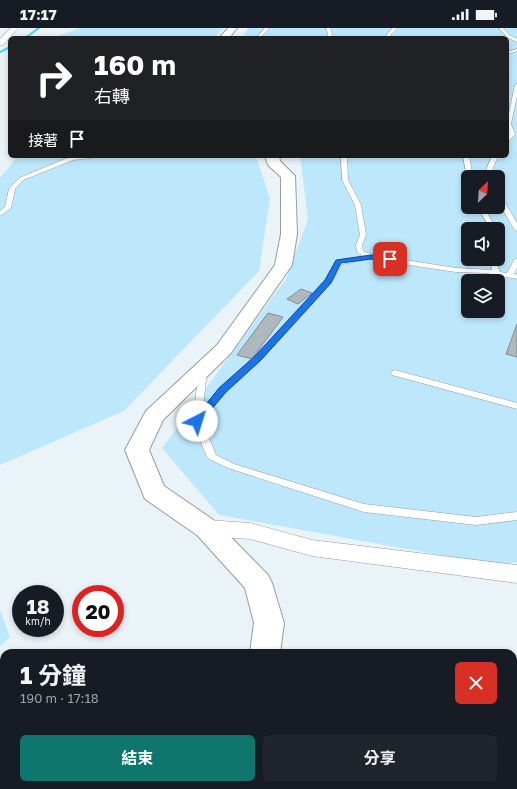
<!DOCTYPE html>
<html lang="zh-TW">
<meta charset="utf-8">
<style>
body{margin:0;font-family:"Golos Text","Noto Sans TC",sans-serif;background:#20242c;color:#f1f3f6;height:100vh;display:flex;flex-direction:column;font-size:15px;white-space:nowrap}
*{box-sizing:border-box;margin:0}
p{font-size:13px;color:#9ea1a6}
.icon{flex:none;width:22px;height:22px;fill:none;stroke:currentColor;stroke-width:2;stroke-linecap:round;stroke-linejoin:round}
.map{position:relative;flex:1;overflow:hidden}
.sheet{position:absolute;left:0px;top:621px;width:517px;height:140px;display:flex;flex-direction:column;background:#171b24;border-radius:12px 12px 0 0;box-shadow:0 2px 6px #0003}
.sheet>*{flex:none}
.banner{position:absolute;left:8px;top:8px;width:501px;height:122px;border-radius:6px;box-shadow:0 2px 6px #0003;background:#202124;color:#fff;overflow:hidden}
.needle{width:26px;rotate:25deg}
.buttons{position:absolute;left:461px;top:142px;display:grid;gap:8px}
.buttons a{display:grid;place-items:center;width:44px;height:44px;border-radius:6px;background:#171b24;box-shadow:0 2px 6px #0003;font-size:20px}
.speed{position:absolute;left:12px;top:557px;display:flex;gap:8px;font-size:20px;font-weight:700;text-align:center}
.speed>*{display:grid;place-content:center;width:52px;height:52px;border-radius:50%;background:#171b24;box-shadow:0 2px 6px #0003;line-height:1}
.speed small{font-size:10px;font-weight:400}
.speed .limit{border:6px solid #d22;background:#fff;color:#111}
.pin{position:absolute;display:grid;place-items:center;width:34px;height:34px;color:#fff;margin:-17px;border-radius:8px;box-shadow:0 2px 6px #0006}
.me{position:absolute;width:44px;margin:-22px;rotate:40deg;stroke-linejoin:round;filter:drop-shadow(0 0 3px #0008)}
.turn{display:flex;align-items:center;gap:14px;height:84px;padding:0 20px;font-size:18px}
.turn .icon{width:52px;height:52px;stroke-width:2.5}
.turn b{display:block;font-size:28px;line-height:34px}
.then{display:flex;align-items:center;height:38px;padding:0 20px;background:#0003;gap:8px;font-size:15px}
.round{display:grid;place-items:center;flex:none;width:42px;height:42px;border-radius:6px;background:#20242c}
.headline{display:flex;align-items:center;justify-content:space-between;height:68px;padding:0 20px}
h1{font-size:24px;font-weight:700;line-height:30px}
.button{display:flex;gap:8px;margin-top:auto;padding:8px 20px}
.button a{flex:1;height:46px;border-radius:6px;background:#0f766e;color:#fff;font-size:16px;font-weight:700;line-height:46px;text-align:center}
.button a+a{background:#20242c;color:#f1f3f6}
.status{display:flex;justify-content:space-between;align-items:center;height:28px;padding:0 20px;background:#171b24;direction:ltr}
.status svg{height:11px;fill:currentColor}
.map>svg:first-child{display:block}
</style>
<div class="status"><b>17:17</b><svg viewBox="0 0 49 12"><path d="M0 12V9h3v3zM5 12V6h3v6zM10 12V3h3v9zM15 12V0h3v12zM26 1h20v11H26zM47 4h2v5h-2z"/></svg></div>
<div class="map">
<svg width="517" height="761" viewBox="0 0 517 761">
<rect width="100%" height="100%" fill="#eaf3f8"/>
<!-- green -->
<path fill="#bde8fc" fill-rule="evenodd" d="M 79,0 L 224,0 L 214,10 L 53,10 Z
M 248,0 L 517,0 L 517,534 L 495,537 L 219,487 L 162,420 L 286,251 L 308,191 L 300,128 L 507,128 L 507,10 L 238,10 L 244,7 ZM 468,149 L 498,149 L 498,179 L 468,179 ZM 468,201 L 498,201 L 498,231 L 468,231 ZM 468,253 L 498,253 L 498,283 L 468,283 Z
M 18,128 L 256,128 L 270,171 L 259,243 L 124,383 L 0,437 L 0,150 Z
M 0,582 L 10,609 L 0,618 Z
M 110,757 L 191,757 L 189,761 L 109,761 Z"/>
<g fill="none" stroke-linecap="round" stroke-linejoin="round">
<!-- stream -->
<path stroke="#4fcdfc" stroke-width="2" d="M 25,10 L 39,0
M 0,24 L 10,19"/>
</g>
<!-- building -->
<path fill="#afb8bc" stroke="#838c90" d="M 301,261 L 312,265 L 298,276 L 287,271 Z
M 268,285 L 283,289 L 252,331 L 237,327 Z
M 517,296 L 517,329 L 506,326 Z"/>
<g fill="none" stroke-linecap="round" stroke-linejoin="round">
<defs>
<path id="service" d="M 265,0 L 269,0 L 260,10 L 256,10 Z
M 326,0 L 330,0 L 332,5 L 331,10 L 327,10 L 328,5 Z
M 393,0 L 397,0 L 391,6 L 390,10 L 386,10 L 387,6 Z
M 499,0 L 503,0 L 509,7 L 517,11 L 517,14 L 507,9 Z
M 517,21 L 517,23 L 507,26 L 507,24 Z
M 507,43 L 510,47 L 507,50 Z
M 517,56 L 517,68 L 511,96 L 515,106 L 507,115 L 507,109 L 509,106 L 507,94 L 515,57 Z
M 75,128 L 94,128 L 91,130 L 73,132 L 23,152 L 15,161 L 11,180 L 0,188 L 0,183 L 5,179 L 9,161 L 19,150 L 70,129 Z
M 341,128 L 347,128 L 348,152 L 361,177 L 366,207 L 362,217 L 363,223 L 373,227 L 456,240 L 492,242 L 491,231 L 497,231 L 498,240 L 500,244 L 507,245 L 514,232 L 517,230 L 517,240 L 514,246 L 517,247 L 517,251 L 486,245 L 456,244 L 370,231 L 342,236 L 331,255 L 261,332 L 226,364 L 202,393 L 216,427 L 234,436 L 364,476 L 476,489 L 517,484 L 517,492 L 476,497 L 364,484 L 228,440 L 209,431 L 207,429 L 192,393 L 200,340 L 206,340 L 207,342 L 203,380 L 220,360 L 255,328 L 325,252 L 337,233 L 363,228 L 357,224 L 356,217 L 360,207 L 355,177 L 342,152 Z
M 463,128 L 469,128 L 473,149 L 468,149 L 468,150 L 467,149 Z
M 492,128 L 498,128 L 492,142 L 493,149 L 487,149 L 486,142 Z
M 498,166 L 501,168 L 517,195 L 517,203 L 514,201 L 498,173 Z
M 478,179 L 484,179 L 496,201 L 490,201 Z
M 395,342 L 517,375 L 517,381 L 392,347 L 391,345 L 392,343 Z
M 284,757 L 299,757 L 300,761 L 286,761 Z"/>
<path id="minor" d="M 11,0 L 18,0 L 3,17 L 0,17 L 0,11 Z
M 206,492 L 250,495 L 312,512 L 517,537 L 517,555 L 312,528 L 250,511 L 206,508 L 199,506 L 196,500 L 199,494 Z"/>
<path id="tertiary" d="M 228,0 L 237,0 L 229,10 L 219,10 Z
M 265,128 L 279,128 L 280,133 L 295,148 L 297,206 L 292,237 L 231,325 L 163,392 L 149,422 L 164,458 L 215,493 L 268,547 L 272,555 L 284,595 L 280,625 L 250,625 L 254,595 L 245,560 L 197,507 L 145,471 L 125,422 L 146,383 L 217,317 L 275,237 L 281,206 L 281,149 L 268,137 Z
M 217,757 L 252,757 L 251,761 L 215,761 Z"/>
</defs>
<!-- service casing -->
<use href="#service" stroke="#959da1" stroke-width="1"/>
<!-- minor casing -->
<use href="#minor" stroke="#959da1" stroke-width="1"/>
<!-- tertiary casing -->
<use href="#tertiary" stroke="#959da1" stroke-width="2"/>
<!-- service -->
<use href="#service" fill="#fff" fill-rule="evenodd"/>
<!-- minor -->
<use href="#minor" fill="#fff" fill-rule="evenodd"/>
<!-- tertiary -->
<use href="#tertiary" fill="#fff" fill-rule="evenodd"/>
</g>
<!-- route -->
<path fill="#1a73e8" stroke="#114b97" d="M 371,227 L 390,229 L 393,231 L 390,233 L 371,231 L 341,235 L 331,255 L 261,332 L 226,364 L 200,395 L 194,395 L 192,393 L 194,391 L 219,360 L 255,328 L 325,252 L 336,232 Z"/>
</svg>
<div class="buttons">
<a><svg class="needle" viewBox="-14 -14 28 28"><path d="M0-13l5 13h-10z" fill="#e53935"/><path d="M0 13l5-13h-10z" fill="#9ea1a6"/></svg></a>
<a><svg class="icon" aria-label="sound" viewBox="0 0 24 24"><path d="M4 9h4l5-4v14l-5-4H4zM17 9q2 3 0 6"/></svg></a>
<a><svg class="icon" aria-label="layers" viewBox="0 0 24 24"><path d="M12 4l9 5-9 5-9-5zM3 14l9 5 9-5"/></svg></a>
</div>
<div class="speed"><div>18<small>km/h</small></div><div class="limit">20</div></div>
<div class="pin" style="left:390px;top:231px;background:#d93025"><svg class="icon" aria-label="arrive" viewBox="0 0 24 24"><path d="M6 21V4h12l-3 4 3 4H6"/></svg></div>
<svg class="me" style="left:197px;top:393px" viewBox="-20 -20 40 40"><circle r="19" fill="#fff"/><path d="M0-13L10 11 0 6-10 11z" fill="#1a73e8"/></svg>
<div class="banner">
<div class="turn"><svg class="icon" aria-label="right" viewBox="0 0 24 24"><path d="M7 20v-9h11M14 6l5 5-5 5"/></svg><div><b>160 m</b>右轉</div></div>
<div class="then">接著<svg class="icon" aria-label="arrive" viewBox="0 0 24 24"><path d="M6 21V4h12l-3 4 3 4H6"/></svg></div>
</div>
<section class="sheet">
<div class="headline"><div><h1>1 分鐘</h1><p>190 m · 17:18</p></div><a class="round" style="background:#d93025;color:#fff"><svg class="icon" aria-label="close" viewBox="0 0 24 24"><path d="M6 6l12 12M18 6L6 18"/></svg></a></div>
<div class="button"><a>結束</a><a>分享</a></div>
</section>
</div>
